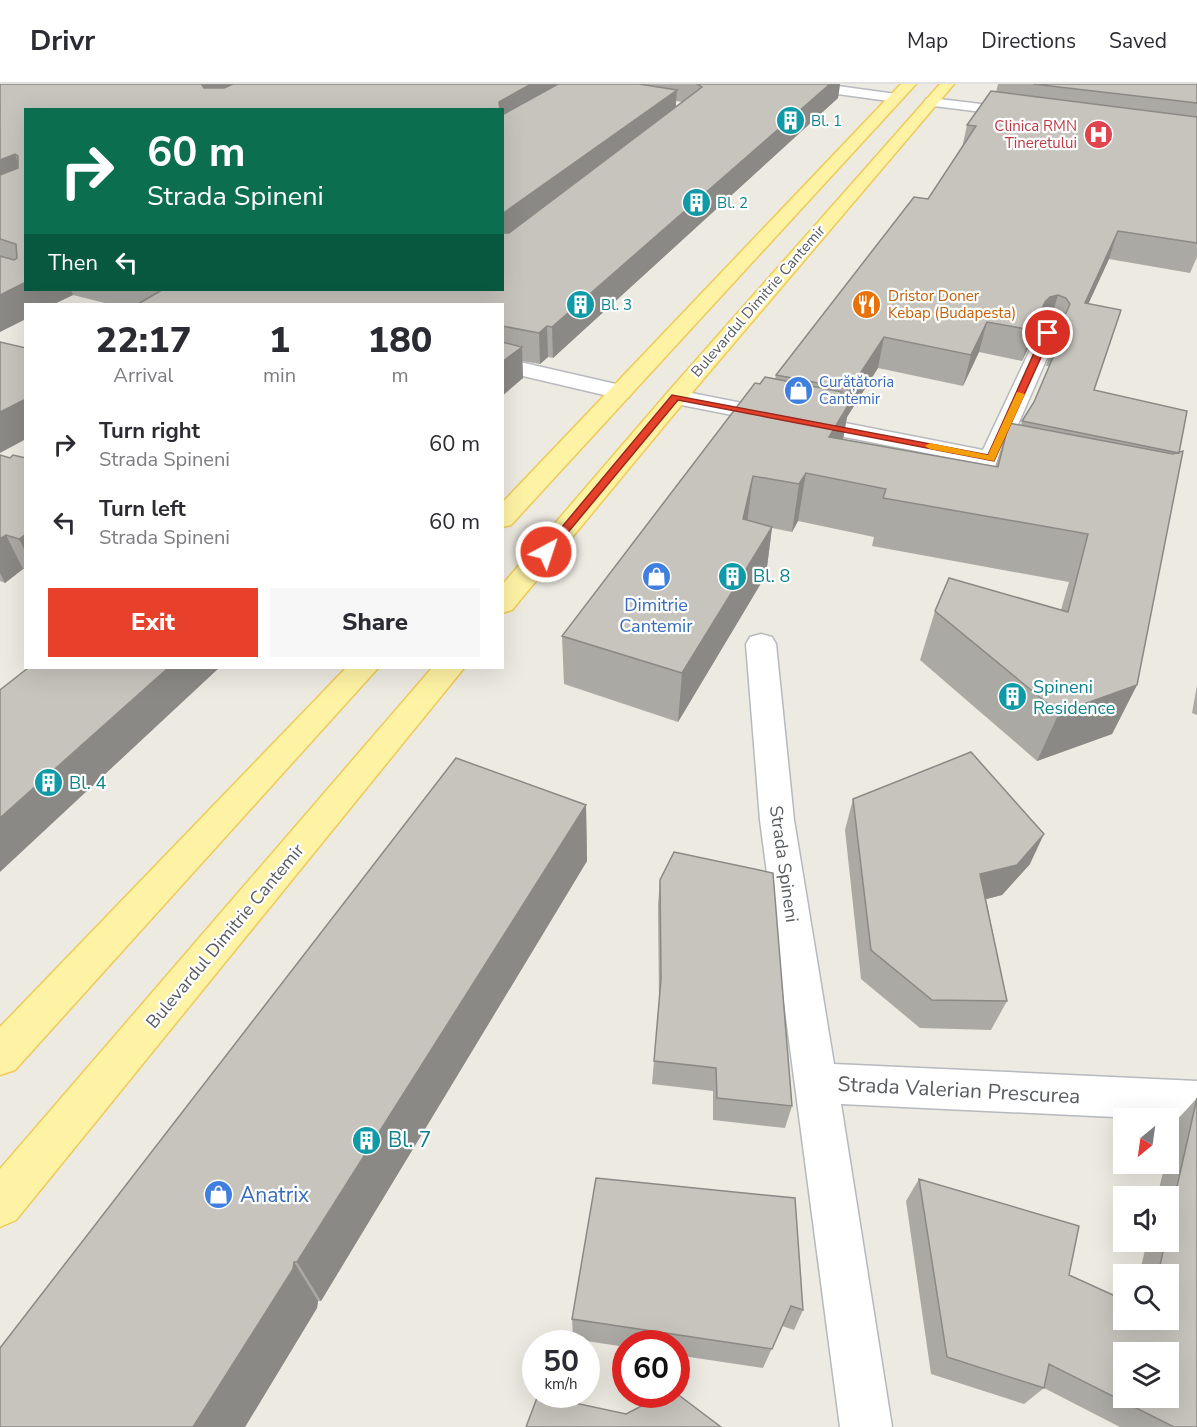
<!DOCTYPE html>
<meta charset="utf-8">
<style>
body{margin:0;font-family:"Nunito Sans",sans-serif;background:#f7f7f7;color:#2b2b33;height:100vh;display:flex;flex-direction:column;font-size:22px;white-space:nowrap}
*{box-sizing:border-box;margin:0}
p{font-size:20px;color:#7c7c81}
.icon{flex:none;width:33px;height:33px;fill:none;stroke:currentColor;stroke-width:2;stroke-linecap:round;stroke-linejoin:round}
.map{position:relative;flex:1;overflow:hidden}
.panel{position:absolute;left:24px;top:219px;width:480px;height:366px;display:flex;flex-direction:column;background:#fff;border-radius:0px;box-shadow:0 6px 24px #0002}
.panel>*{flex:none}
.guide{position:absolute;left:24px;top:24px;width:480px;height:183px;border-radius:0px;box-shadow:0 6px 24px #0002;background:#0b6e4f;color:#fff;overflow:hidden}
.needle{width:39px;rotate:209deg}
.fabs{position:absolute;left:1113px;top:1024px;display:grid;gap:12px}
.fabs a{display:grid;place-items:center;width:66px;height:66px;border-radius:0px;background:#fff;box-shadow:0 6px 24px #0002;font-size:30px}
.speed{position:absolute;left:522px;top:1246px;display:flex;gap:12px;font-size:30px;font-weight:700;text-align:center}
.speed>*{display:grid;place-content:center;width:78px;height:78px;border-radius:50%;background:#fff;box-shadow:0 6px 24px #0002;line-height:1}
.speed small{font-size:15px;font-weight:400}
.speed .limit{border:9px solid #d22;background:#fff;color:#111}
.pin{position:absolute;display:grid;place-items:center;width:51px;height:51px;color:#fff;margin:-26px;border:3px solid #fff;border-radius:50%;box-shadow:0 2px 6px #0007}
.me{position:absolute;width:66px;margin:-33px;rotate:40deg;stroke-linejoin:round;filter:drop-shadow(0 0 4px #0008)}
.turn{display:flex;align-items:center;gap:21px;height:126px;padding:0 24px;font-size:27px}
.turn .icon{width:78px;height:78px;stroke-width:2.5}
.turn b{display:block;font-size:42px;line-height:51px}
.then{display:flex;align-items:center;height:57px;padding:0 24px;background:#0003;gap:12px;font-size:22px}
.eta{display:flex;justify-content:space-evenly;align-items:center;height:102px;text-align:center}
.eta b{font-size:36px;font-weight:800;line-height:42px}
.button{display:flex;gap:12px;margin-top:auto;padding:12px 24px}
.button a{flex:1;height:69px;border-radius:0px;background:#e8412b;color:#fff;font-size:24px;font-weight:800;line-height:69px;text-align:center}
.button a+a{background:#f7f7f7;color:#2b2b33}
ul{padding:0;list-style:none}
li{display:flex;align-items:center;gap:18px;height:78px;padding:0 24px}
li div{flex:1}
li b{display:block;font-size:22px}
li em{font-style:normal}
header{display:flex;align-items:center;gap:36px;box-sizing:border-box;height:84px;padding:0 30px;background:#fff;border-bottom:2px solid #e1e1e2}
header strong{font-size:28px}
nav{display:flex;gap:33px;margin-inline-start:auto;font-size:21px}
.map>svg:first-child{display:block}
</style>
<header>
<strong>Drivr</strong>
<nav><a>Map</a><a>Directions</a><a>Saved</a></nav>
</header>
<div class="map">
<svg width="1197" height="1343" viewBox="0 0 1197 1343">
<rect width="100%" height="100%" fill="#eceae1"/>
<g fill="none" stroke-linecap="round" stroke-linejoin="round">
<defs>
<path id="minor" d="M 786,0 L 823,0 L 896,10 L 903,14 L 896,18 L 793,4 Z
M 931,14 L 1023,25 L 1030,29 L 1023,33 L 926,21 L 924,18 L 926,15 Z
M 1048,243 L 1055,245 L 1058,249 L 1005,370 L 1052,380 L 1055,385 L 1052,390 L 1043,392 L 676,320 L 668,318 L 665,313 L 668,308 L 676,306 L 983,366 L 1038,249 L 1041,245 Z
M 502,274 L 629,303 L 632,308 L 629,313 L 621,315 L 502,287 Z
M 761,550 L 772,553 L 776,560 L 794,736 L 834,980 L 1197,997 L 1197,1037 L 841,1020 L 892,1343 L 840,1343 L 760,736 L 746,560 L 750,553 Z"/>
<path id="major" d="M 901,0 L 916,0 L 511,441 L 502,443 L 502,419 Z
M 940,0 L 954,0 L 684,318 L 512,526 L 502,529 L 502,501 L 668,308 Z
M 346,584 L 378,584 L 15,986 L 0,991 L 0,943 Z
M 432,584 L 464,584 L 16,1136 L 0,1143 L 0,1085 Z"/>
</defs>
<!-- minor casing -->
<use href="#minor" stroke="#b6b9be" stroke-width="3"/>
<!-- major casing -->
<use href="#major" stroke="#f0ca56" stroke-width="3"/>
<!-- minor -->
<use href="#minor" fill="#fff" fill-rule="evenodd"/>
<!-- major -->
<use href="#major" fill="#fef3a4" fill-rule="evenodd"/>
</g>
<!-- wall -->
<path fill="#aba9a3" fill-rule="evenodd" d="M 0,0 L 845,0 L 840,0 L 838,14 L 553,274 L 548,273 L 540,280 L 522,277 L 523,294 L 502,312 L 502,220 L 109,220 L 73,211 L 54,220 L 26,220 L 0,248 ZM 676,17 L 682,18 L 676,22 ZM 26,26 L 502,26 L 502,206 L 26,206 Z
M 998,0 L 1197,0 L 1197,173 L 1190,189 L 1109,175 L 1088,220 L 1094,306 L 1179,369 L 1137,601 L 1112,650 L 1037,677 L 920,576 L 935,527 L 1061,526 L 1069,498 L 872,462 L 874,453 L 798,437 L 792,448 L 772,444 L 766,491 L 678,638 L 564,600 L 562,552 L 760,300 L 775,295 L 776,291 L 928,115 L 962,64 L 967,41 L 996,8 ZM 1049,241 L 1057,244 L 1058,246 L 1046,282 L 1049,282 L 1034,318 L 1022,337 L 1021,341 L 1009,339 L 995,383 L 843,355 L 847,333 L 878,284 L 963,302 L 979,268 L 1022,277 L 1036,248 L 1040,243 Z
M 0,371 L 10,374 L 26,374 L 26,486 L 23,485 L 5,499 L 0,497 Z
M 1197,601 L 1197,631 L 1192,629 Z
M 853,715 L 1030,780 L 1002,811 L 986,815 L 1007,917 L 991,946 L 920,944 L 861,895 L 845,746 Z
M 586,721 L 587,777 L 321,1217 L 318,1217 L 317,1224 L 245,1343 L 0,1343 Z
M 660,796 L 792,1022 L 785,1044 L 713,1036 L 713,1007 L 652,1000 L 659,917 L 658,821 Z
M 1197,1014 L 1197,1343 L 1120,1343 L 1044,1304 L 1024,1320 L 931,1290 L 906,1117 L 919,1095 L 1069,1191 L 1124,1236 L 1168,1236 L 1168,1191 L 1139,1191 L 1147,1158 L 1168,1158 L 1168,1113 L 1157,1113 L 1165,1080 L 1168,1080 L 1168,1065 L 1175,1038 Z
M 596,1094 L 803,1226 L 794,1246 L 782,1242 L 763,1284 L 676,1271 L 676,1260 L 626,1260 L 626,1263 L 573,1255 L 572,1235 Z"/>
<!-- shaded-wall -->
<path fill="#8b8985" d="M 204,0 L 260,0 L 208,25 L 202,1 Z
M 531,0 L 572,0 L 502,42 L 502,26 L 500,26 L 499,18 Z
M 830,0 L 840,0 L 838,14 L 553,274 L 552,243 Z
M 677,6 L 675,30 L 502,160 L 502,130 Z
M 15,70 L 25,97 L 0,107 L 0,76 Z
M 1118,147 L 1109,175 L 1075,249 L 1085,219 Z
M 26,198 L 26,206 L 71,206 L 73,211 L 54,220 L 26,220 L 26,235 L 0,248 L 0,211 Z
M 1058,211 L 1049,241 L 1040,243 L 1036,248 L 1022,277 L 1032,246 L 1045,218 L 1050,213 Z
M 987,238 L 979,268 L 963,302 L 971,271 Z
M 547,242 L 548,273 L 540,280 L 539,249 Z
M 884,253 L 878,284 L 847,333 L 841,366 L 822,392 L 836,317 L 842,308 L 836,341 L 847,324 L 850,305 Z
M 522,263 L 523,294 L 502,312 L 502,278 Z
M 26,315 L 26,355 L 0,369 L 0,328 Z
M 806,389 L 798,437 L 792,448 L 799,400 Z
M 753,392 L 747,440 L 743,435 Z
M 772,443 L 766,491 L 678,638 L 682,589 Z
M 26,450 L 26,469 L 19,455 Z
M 6,451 L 23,485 L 5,499 L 0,489 L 0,455 Z
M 168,584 L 219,584 L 0,788 L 0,734 Z
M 1137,601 L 1112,650 L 1037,677 L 1059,629 Z
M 586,721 L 587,777 L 321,1217 L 297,1178 Z
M 1044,750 L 1030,780 L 1002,811 L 967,820 L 980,790 Z
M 294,1178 L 318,1217 L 317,1224 L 245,1343 L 193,1343 Z"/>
<!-- building -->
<path fill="#c7c4be" stroke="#8b8985" stroke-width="1.5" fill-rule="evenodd" d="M 0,0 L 204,0 L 202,1 L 204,4 L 224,4 L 233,0 L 531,0 L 499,18 L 500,26 L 26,26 L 26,198 L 0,211 L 0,172 L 14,176 L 17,174 L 16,160 L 0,155 L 0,91 L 18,84 L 18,72 L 15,70 L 0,76 Z
M 558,0 L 639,0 L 677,6 L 502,130 L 502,31 Z
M 697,0 L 830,0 L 552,243 L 547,242 L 539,249 L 502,242 L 502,220 L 138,220 L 162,206 L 159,206 L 502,206 L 502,149 L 509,149 L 702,3 Z
M 1033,0 L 1197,0 L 1197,19 Z
M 991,7 L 1197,33 L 1197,159 L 1118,147 L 1085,219 L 1121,226 L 1094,306 L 1187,327 L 1179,369 L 1022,337 L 1034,318 L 1062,252 L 1056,251 L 1070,220 L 1066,214 L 1058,211 L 1050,213 L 1045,218 L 1032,246 L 987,238 L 971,271 L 884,253 L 850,305 L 776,291 L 914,113 L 928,115 L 976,42 L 967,41 Z
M 0,258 L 26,264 L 26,315 L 0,328 Z
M 502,258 L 522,263 L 502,278 Z
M 765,293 L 842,308 L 836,317 L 849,320 L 829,353 L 998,383 L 1009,339 L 1173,370 L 1183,367 L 1137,601 L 1059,629 L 935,527 L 949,494 L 1068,528 L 1088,450 L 883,414 L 886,405 L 806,389 L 799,400 L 753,392 L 743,435 L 772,443 L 682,589 L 562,552 L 755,299 L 760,300 Z
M 0,371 L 10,374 L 13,371 L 26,374 L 26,450 L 19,455 L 6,451 L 0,455 Z
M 28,584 L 168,584 L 0,734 L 0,606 Z
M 971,668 L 1044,750 L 1017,781 L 980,790 L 1007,917 L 932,916 L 871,866 L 853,715 Z
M 456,674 L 586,721 L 297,1178 L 294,1178 L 293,1185 L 193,1343 L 0,1343 L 0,1264 Z
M 674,768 L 773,789 L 792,1022 L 717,1014 L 716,984 L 654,977 L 661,895 L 660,796 Z
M 1197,1014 L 1197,1343 L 1174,1343 L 1049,1280 L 1044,1304 L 947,1273 L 919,1095 L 1079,1142 L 1069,1191 L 1124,1216 L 1124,1236 L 1168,1236 L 1168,1191 L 1158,1191 L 1165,1158 L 1168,1158 L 1168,1142 ZM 1124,1269 L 1168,1269 L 1168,1314 L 1124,1314 Z
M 596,1094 L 795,1114 L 803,1226 L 791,1222 L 772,1265 L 572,1235 Z
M 676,1309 L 721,1343 L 526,1343 L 538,1311 L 626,1330 L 663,1311 L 676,1311 Z"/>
<!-- route -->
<path fill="#e8412b" stroke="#972a1c" stroke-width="1.5" d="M 1048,246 L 1052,249 L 994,377 L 678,316 L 550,470 L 546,471 L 541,468 L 672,311 L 988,371 L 1043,249 Z"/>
<!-- slow -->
<path fill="#f59e0b" d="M 1017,308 L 1025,310 L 994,377 L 930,365 L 925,362 L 930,359 L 988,371 Z"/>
<!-- icons -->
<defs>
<symbol id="building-disc" viewBox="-11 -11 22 22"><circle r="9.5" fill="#0f9aa8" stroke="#fff"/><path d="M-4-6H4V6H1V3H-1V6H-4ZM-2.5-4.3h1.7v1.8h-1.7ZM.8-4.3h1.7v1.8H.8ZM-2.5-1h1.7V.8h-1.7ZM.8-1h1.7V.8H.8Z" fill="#fff"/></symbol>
<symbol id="hospital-disc" viewBox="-11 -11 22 22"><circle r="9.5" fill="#e0444e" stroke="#fff"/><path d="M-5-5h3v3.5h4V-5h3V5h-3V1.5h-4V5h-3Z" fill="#fff"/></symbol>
<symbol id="restaurant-disc" viewBox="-11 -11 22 22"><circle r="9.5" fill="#e8710a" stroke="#fff"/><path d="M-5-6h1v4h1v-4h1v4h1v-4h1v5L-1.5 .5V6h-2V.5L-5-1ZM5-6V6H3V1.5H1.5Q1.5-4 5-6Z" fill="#fff"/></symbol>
<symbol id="shop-disc" viewBox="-11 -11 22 22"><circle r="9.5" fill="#3f7fe0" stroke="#fff"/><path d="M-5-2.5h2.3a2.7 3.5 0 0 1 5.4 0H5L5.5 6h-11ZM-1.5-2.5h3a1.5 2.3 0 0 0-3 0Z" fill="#fff"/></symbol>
</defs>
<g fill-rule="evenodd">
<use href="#building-disc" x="774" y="20" width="33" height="33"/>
<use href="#hospital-disc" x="1082" y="34" width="33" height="33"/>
<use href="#building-disc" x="680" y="102" width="33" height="33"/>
<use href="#building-disc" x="564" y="204" width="33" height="33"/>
<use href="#restaurant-disc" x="850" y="204" width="33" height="33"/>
<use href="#shop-disc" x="782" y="290" width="33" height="33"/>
<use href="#shop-disc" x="640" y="476" width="33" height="33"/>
<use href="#building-disc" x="716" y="476" width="33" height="33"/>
<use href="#building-disc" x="996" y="596" width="33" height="33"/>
<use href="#building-disc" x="32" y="682" width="33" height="33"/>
<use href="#building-disc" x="350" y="1040" width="33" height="33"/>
<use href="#shop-disc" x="202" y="1094" width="33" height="33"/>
</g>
<g text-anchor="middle" stroke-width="4.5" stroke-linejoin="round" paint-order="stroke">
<!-- far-culture labels -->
<g font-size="15" fill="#0d838f" stroke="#fff" text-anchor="start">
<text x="811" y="42">Bl. 1</text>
<text x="717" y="124">Bl. 2</text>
<text x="601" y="226">Bl. 3</text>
</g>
<!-- far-health labels -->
<g font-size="15" fill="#be3a42" stroke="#fff" text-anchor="end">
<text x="1077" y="47">Clinica RMN<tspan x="1077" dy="17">Tineretului</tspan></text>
</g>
<!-- far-food labels -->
<g font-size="15" fill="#c56008" stroke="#fff" text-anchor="start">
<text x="888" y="217">Dristor Doner<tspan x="888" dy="17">Kebap (Budapesta)</tspan></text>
</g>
<!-- far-street labels -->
<g font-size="15" fill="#595d62" stroke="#fff">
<text transform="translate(758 217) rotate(-49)" y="5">Bulevardul Dimitrie Cantemir</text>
</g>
<!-- far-shop labels -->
<g font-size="15" fill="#366cbe" stroke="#fff" text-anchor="start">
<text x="819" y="303">Curățătoria<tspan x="819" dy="17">Cantemir</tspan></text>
</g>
<!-- culture labels -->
<g font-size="18" fill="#0d838f" stroke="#fff" text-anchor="start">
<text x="753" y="498">Bl. 8</text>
<text x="1033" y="609">Spineni<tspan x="1033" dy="21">Residence</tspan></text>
<text x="69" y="705">Bl. 4</text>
</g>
<!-- shop labels -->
<g font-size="18" fill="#366cbe" stroke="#fff">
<text x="656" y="527">Dimitrie<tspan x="656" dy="21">Cantemir</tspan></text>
</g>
<!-- street labels -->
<g font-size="18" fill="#595d62" stroke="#fff">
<text transform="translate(784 780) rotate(82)" y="6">Strada Spineni</text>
<text transform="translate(225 852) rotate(-50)" y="6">Bulevardul Dimitrie Cantemir</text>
</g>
<!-- near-street labels -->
<g font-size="21" fill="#595d62" stroke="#fff">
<text transform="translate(959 1006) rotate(3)" y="7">Strada Valerian Prescurea</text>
</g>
<!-- near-culture labels -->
<g font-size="21" fill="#0d838f" stroke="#fff" text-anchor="start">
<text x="388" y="1063">Bl. 7</text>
</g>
<!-- near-shop labels -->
<g font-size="21" fill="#366cbe" stroke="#fff" text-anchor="start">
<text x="240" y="1118">Anatrix</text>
</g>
</g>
</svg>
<div class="fabs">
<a><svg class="needle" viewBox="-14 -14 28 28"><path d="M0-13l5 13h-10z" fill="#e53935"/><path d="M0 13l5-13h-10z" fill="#7c7c81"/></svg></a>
<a><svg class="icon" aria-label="sound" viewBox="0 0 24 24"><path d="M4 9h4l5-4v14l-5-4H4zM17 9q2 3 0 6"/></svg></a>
<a><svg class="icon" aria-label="search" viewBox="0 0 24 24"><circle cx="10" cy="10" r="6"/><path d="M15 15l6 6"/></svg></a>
<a><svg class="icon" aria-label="layers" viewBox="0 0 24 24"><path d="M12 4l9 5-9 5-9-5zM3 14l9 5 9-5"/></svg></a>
</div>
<div class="speed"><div>50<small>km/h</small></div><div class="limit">60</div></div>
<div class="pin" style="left:1048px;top:249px;background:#d93025"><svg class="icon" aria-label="arrive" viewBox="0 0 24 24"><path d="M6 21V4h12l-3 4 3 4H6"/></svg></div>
<svg class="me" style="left:546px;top:468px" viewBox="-20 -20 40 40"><circle r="17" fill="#e8412b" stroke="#fff" stroke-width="3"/><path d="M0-11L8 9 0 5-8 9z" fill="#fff"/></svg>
<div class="guide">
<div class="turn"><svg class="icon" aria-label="right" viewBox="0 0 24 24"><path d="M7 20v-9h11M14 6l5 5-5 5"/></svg><div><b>60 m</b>Strada Spineni</div></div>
<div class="then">Then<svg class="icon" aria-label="left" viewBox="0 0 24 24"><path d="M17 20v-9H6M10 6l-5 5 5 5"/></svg></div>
</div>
<section class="panel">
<div class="eta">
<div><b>22:17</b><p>Arrival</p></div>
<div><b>1</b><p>min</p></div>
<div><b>180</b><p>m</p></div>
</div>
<ul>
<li><svg class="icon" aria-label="right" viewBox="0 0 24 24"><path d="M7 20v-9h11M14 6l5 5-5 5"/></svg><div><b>Turn right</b><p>Strada Spineni</p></div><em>60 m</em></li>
<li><svg class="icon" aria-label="left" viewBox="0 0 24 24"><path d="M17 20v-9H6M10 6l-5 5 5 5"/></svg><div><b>Turn left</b><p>Strada Spineni</p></div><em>60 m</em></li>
</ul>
<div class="button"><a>Exit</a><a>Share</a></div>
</section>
</div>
